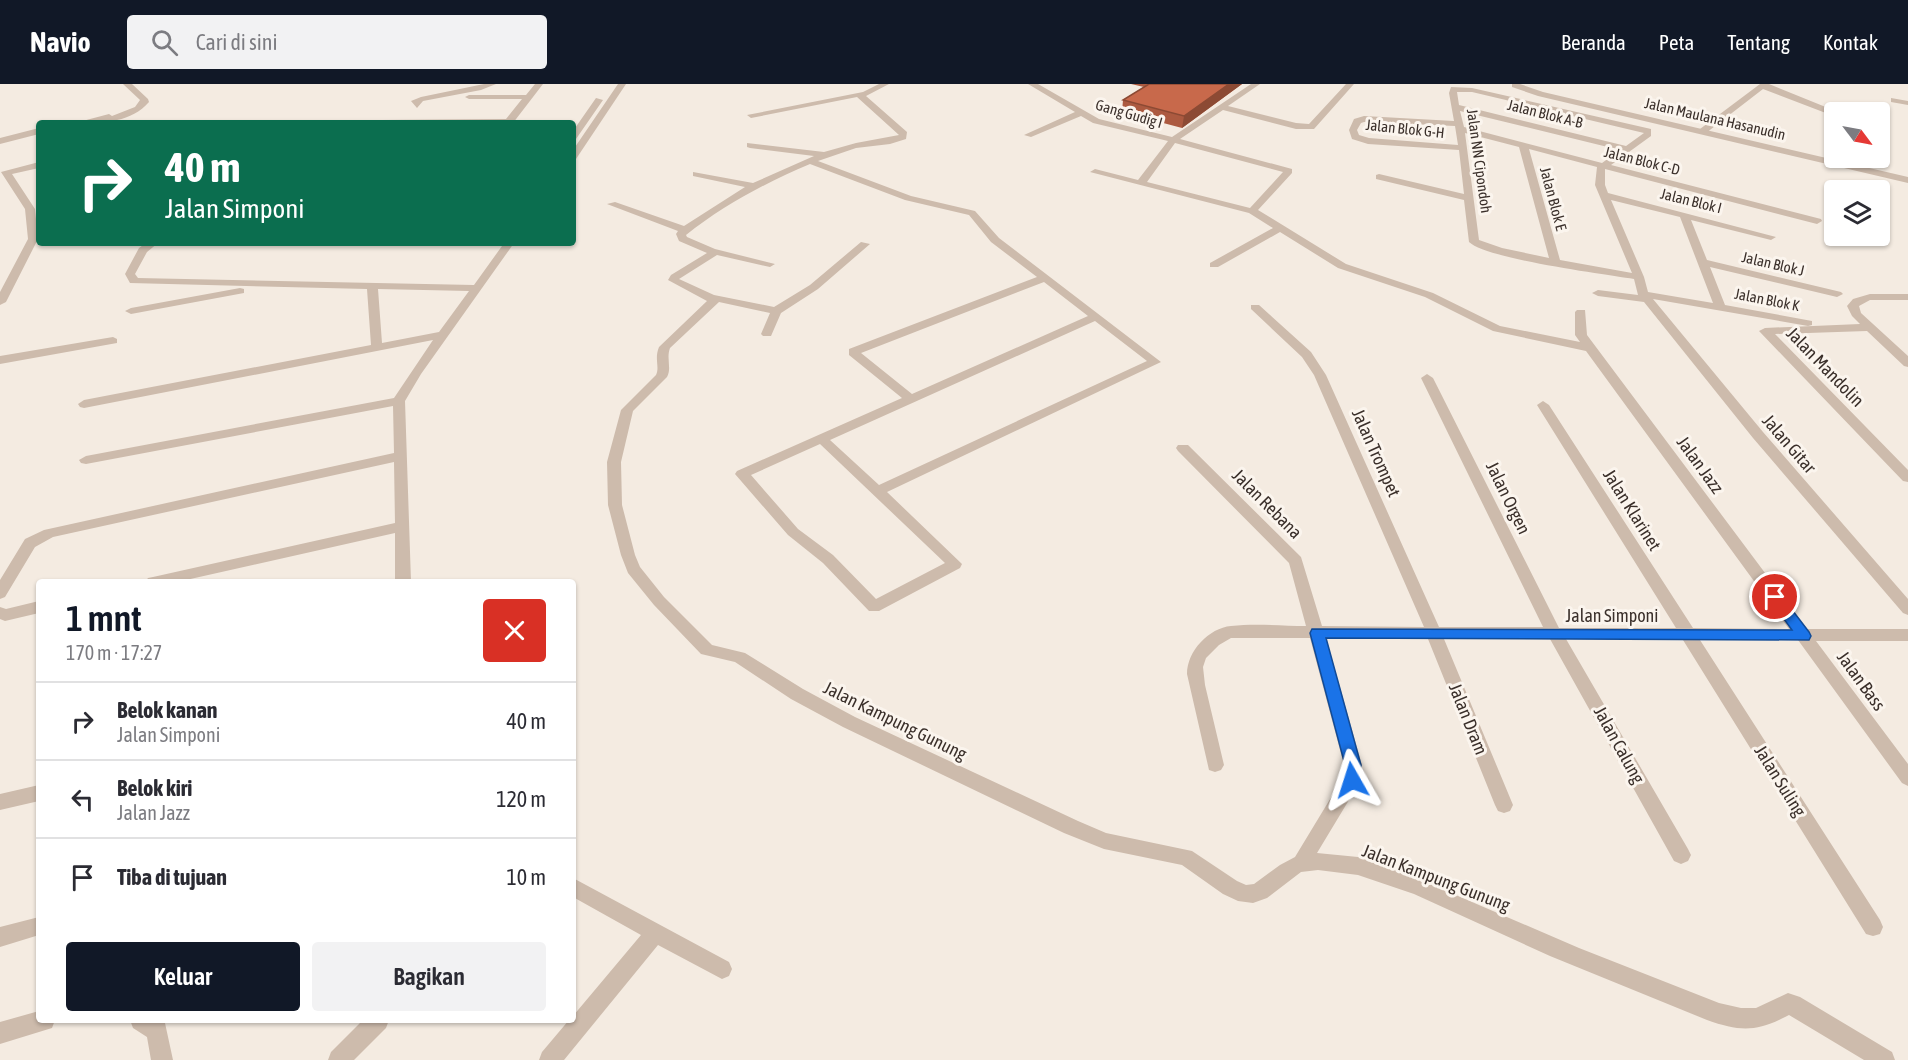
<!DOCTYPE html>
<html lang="id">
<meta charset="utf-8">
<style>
body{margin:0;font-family:"Asap Condensed",sans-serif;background:#f2f2f3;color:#2b2b33;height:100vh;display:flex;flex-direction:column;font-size:22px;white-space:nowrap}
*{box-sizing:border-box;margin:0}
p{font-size:20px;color:#7c7c81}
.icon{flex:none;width:33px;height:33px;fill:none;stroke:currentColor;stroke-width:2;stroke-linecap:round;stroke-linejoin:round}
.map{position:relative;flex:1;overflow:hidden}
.side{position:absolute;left:36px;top:495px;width:540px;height:444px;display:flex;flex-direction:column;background:#fff;border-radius:6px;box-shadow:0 2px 4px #0004}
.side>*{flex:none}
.guide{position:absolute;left:36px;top:36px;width:540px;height:126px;border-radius:6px;box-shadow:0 2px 4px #0004;background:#0b6e4f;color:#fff;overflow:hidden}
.needle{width:39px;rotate:122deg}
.fabs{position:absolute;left:1824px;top:18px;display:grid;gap:12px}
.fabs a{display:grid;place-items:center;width:66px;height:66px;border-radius:6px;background:#fff;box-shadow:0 2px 4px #0004;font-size:30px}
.pin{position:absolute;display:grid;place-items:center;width:51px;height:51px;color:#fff;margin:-26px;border:3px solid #fff;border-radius:50%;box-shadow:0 2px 6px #0007}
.me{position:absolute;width:66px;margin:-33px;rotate:354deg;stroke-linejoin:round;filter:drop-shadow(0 0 4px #0008)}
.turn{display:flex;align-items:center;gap:21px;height:126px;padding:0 30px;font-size:27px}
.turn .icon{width:78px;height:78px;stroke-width:2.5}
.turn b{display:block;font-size:42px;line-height:51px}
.round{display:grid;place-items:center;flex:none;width:63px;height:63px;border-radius:6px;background:#f2f2f3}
.headline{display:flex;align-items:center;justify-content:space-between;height:102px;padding:0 30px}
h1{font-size:36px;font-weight:600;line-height:45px;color:#111827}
.button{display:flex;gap:12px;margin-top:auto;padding:12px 30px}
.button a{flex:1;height:69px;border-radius:6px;background:#111827;color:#fff;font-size:24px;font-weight:600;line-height:69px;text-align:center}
.button a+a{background:#f2f2f3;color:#2b2b33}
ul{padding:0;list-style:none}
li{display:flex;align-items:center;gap:18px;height:78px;padding:0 30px;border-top:2px solid #e1e1e2}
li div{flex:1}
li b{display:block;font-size:22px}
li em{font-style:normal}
header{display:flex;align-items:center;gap:36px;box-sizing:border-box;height:84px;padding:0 30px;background:#111827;color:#fff}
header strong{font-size:28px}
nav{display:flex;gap:33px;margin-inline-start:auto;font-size:21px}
.search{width:420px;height:54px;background:#f2f2f3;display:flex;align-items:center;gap:15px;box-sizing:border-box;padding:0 21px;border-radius:6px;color:#7c7c81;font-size:22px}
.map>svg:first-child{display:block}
</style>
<header>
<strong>Navio</strong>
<div class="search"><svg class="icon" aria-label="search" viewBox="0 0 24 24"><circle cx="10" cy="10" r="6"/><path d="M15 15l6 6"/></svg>Cari di sini</div>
<nav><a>Beranda</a><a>Peta</a><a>Tentang</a><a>Kontak</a></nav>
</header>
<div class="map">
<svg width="1908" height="976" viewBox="0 0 1908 976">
<rect width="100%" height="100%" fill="#f4ebe1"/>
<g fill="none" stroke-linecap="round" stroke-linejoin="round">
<!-- minor -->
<path fill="#cdbbac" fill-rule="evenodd" d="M 123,0 L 132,0 L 148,15 L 149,18 C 130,40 99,39 75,39 L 109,30 L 112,32 L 135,23 L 140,16 Z
M 484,0 L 496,0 L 481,6 L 423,17 L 417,24 L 411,17 L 421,13 Z
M 535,0 L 543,0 L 513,39 L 378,39 L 382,36 L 506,35 L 522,15 L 469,15 L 465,13 L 469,11 L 526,11 Z
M 618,0 L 626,0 L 576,75 L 573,76 L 573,66 Z
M 879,0 L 889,0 L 866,12 L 907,48 L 906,55 L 890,60 L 856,64 L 818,77 L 911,112 L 975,127 L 999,154 L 1161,278 L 887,408 L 962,480 L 960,484 L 879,527 L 869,527 L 823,479 L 788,451 L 735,390 L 737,387 L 902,314 L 849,271 L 849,265 L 1037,193 L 991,158 L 969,131 L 905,116 L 810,80 C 765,99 724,121 686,151 L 687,153 L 715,165 L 775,180 L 770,183 L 717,171 L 679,195 L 714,211 L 774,223 L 810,201 L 861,158 L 870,160 L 818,205 L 781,229 L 771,252 L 763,252 L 761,250 L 770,229 L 719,218 L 670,264 C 666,275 672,284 667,293 L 633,327 L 621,378 L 622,421 L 635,471 L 640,483 L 664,513 L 712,561 L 745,569 L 803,605 L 855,633 L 1078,737 L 1106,749 L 1192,767 L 1237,797 L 1246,801 L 1254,800 L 1280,781 L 1295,773 L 1338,702 L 1344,681 L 1310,554 L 1231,554 L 1219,561 L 1206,574 L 1203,583 L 1205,601 L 1224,681 L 1221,686 L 1215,688 L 1209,686 L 1187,590 C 1187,567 1209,544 1231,542 C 1256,539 1282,542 1306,542 L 1289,479 L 1178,367 L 1176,364 L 1178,361 L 1188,361 L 1301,473 L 1322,542 L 1424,543 L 1314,291 L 1302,273 L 1251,225 L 1251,221 L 1259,221 L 1311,268 L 1326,291 L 1439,543 L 1543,543 L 1421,294 L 1427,290 L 1433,294 L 1559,544 L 1676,544 L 1537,321 L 1543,317 L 1549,321 L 1693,544 L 1789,545 L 1586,267 L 1493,247 L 1425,213 L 1338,184 L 1280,148 L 1218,183 L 1210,183 L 1210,179 L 1273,144 L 1249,129 L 1090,88 L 1095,85 L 1138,96 L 1168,57 L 1093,39 L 1081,32 L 1031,53 L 1024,51 L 1075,28 L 1028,0 L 1038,0 L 1099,35 L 1172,53 L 1251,0 L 1260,0 L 1228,22 L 1296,39 L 1309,40 L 1346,0 L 1354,0 L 1314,45 L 1296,45 L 1223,26 L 1180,55 L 1292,85 L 1292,89 L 1258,126 L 1346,180 L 1433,209 L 1500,242 L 1580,258 L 1575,251 L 1575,228 L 1577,226 L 1585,226 L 1587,251 L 1807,545 L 1908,545 L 1908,557 L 1816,557 L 1908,680 L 1908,702 L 1902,699 L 1798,556 L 1700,556 L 1880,836 L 1883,843 L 1880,850 L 1873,852 L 1866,850 L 1683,556 L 1566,555 L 1688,765 L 1691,771 L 1688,777 L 1681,780 L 1674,777 L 1550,555 L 1444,555 L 1513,721 L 1510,727 L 1504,729 L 1498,727 L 1495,721 L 1428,555 L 1326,554 L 1362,681 L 1352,711 L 1317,769 L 1358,773 L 1400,787 L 1579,864 L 1719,919 L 1741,924 L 1756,924 L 1788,909 L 1800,913 L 1892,968 L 1895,976 L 1864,976 L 1789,931 C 1757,948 1741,948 1707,936 L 1550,872 L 1414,810 L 1358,791 L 1318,786 L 1301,788 L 1267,814 L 1253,819 L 1238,817 L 1223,810 L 1182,781 L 1104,765 L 1064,749 L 843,643 L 791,615 L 735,578 L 701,570 L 654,521 L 628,489 L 621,471 L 608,421 L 607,378 L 621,326 L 656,291 C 660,283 654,275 659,263 L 707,217 L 668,196 L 671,191 L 707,169 L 679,157 L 676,150 L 678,147 L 607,120 L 615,118 L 684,142 L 745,103 L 693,92 L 693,88 L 753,99 L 814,72 L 750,64 L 747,63 L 747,59 L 824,68 L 856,59 L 899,51 L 857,13 L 751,34 L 747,31 L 863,8 ZM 1175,59 L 1283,88 L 1250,124 L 1147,98 ZM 1044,198 L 1088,232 L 912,310 L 861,269 ZM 1095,237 L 1147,277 L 879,401 L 830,356 ZM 820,360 L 945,479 L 876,515 L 833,471 L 798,445 L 751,391 Z
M 1760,0 L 1769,0 L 1838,28 L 1831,31 L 1763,5 L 1706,49 L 1700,49 L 1700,45 Z
M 1451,3 L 1472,4 L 1651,45 L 1651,52 L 1611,81 L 1821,135 L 1822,137 L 1817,140 L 1605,85 L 1605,101 L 1608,109 L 1776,153 L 1771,156 L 1691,136 L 1707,176 L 1841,208 L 1843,210 L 1837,213 L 1710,183 L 1725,221 L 1812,237 L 1812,241 L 1808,242 L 1653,215 L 1763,348 L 1908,515 L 1908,531 L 1903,529 L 1753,354 L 1644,218 L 1598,212 L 1592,209 L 1598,206 L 1638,211 L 1634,195 C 1603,190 1487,175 1469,158 L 1464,116 L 1376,95 L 1376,91 L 1379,90 L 1464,110 L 1459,66 L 1368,60 L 1352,55 L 1349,46 L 1354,35 L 1364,32 L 1454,37 L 1449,9 ZM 1457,8 L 1472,8 L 1644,49 L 1626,62 L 1459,21 ZM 1460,27 L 1620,66 L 1602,79 L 1464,43 ZM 1364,38 L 1455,42 L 1458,61 L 1369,54 L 1359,51 L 1357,46 L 1361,39 ZM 1465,49 L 1519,63 L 1549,174 L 1502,164 L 1479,156 ZM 1529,65 L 1597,83 L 1595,101 L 1632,189 L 1560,176 ZM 1611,116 L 1680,133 L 1713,219 L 1648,208 L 1644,193 Z
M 596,14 L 603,16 L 576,55 L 573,56 L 573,47 Z
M 1891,14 L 1908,17 L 1908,21 L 1891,18 Z
M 39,44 L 39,50 L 0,60 L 0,54 Z
M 39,78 L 39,84 L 12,90 L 35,125 L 38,155 L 6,218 L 0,221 L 0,208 L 28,155 L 25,125 L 1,88 Z
M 146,159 L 158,159 L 147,168 L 135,190 L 138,194 L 474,201 L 502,162 L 463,162 L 458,159 L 514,159 L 421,290 L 405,317 L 411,498 L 395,498 L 395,449 L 177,498 L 145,498 L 148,494 L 153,493 L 395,439 L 394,378 L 53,453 L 35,463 L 5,513 L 0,515 L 0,496 L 25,455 L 44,446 L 394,369 L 393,322 L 86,380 L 81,379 L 79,376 L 86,372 L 394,314 L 433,256 L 84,324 L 80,323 L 78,320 L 84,316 L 371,261 L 367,205 L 130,199 L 125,190 L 139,164 ZM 378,205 L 469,207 L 439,248 L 382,259 Z
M 240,204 L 244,205 L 244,209 L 131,230 L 125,227 L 131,224 Z
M 1870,210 L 1908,210 L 1908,216 L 1870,216 L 1859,222 L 1861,229 L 1908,272 L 1908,283 L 1904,282 L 1867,247 L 1775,250 L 1908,386 L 1908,398 L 1903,397 L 1759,247 L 1765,244 L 1860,240 L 1852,232 L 1847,222 L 1853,215 Z
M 113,253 L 117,255 L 117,259 L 0,280 L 0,272 Z
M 39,517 L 39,529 L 5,537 L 0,535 L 0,523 L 6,525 Z
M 39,701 L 39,717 L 0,726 L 0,710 Z
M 573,794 L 729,878 L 732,885 L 729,892 L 722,895 L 658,861 L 564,976 L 539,976 L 542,968 L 569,936 L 573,936 L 573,932 L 641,851 L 573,813 Z
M 39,833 L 39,851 L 0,863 L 0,843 Z
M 39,927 L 39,936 L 55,936 L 52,944 L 0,960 L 0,938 Z
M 130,936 L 160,936 L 165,939 L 173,976 L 151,976 L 147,953 L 133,944 Z
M 363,936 L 389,936 L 386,944 L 354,976 L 328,976 L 331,968 Z"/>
<!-- tertiary -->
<path fill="#cdbbac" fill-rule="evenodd" d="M 1512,0 L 1520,0 L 1543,8 L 1908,93 L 1908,99 L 1538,12 L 1512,3 Z"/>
</g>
<!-- wall -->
<path fill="#ac5a40" d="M 1131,0 L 1242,0 L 1182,44 L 1122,28 L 1123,16 L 1144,3 Z"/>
<!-- shaded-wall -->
<path fill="#8c4a34" d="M 1229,0 L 1242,0 L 1182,44 L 1184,32 Z"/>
<!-- building -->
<path fill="#c8694b" stroke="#8c4a34" stroke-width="1.5" d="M 1149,0 L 1229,0 L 1184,32 L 1123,16 Z"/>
<!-- route -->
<path fill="#1a73e8" stroke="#114b97" stroke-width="1.5" d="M 1775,508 L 1780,510 L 1809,548 L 1811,552 L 1809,556 L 1326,554 L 1361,681 L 1358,700 L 1352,702 L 1346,700 L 1344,696 L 1345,681 L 1310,549 L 1312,545 L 1792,546 L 1768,513 Z"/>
<g text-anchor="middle" stroke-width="6" stroke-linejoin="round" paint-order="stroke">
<!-- far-street labels -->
<g font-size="15" fill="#3b302b" stroke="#fbf5ee">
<text transform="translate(1129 30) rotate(16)" y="5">Gang Gudig I</text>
<text transform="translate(1545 30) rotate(14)" y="5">Jalan Blok A-B</text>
<text transform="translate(1715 35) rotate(13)" y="5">Jalan Maulana Hasanudin</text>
<text transform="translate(1405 45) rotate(6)" y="5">Jalan Blok G-H</text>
<text transform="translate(1479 77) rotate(82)" y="5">Jalan NN Cipondoh</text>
<text transform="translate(1642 77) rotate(14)" y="5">Jalan Blok C-D</text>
<text transform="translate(1553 115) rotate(75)" y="5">Jalan Blok E</text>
<text transform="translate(1691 117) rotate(14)" y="5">Jalan Blok I</text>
<text transform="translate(1773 180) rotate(13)" y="5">Jalan Blok J</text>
<text transform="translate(1767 216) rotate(11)" y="5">Jalan Blok K</text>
</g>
<!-- street labels -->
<g font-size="18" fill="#3b302b" stroke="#fbf5ee">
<text transform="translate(1825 283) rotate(46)" y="6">Jalan Mandolin</text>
<text transform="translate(1789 360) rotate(49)" y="6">Jalan Gitar</text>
<text transform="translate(1376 369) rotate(66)" y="6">Jalan Trompet</text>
<text transform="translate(1700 381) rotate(54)" y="6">Jalan Jazz</text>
<text transform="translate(1508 414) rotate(64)" y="6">Jalan Orgen</text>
<text transform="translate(1267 420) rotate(45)" y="6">Jalan Rebana</text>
<text transform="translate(1632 426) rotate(58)" y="6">Jalan Klarinet</text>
<text x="1612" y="538">Jalan Simponi</text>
<text transform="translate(1861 597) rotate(54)" y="6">Jalan Bass</text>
<text transform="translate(1468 635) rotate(68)" y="6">Jalan Dram</text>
<text transform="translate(895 637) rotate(26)" y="6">Jalan Kampung Gunung</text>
<text transform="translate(1619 661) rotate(61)" y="6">Jalan Calung</text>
<text transform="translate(1780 697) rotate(58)" y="6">Jalan Suling</text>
<text transform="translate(1436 794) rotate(21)" y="6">Jalan Kampung Gunung</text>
</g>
</g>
</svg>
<div class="fabs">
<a><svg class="needle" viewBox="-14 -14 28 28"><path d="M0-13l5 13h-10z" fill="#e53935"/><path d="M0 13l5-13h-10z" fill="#7c7c81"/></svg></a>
<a><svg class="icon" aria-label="layers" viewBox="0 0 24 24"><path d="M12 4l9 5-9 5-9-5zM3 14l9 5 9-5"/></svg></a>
</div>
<div class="pin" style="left:1775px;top:513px;background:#d93025"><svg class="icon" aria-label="arrive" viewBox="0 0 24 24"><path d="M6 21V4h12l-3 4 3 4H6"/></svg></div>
<svg class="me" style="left:1352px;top:696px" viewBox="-20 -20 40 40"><path d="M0-17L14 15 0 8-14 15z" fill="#1a73e8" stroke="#fff" stroke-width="4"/></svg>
<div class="guide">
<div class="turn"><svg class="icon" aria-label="right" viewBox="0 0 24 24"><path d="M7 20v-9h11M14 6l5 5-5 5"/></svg><div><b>40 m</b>Jalan Simponi</div></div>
</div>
<section class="side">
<div class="headline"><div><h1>1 mnt</h1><p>170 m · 17:27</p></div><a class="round" style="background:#d93025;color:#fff"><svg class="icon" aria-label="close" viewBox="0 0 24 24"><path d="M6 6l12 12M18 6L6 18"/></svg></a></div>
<ul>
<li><svg class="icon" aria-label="right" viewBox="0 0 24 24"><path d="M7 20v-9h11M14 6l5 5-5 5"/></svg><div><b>Belok kanan</b><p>Jalan Simponi</p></div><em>40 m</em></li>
<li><svg class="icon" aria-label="left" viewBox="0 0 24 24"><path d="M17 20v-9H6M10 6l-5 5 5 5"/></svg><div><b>Belok kiri</b><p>Jalan Jazz</p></div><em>120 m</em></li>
<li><svg class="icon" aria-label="arrive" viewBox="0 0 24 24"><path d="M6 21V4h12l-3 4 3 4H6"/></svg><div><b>Tiba di tujuan</b></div><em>10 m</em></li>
</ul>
<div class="button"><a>Keluar</a><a>Bagikan</a></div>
</section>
</div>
